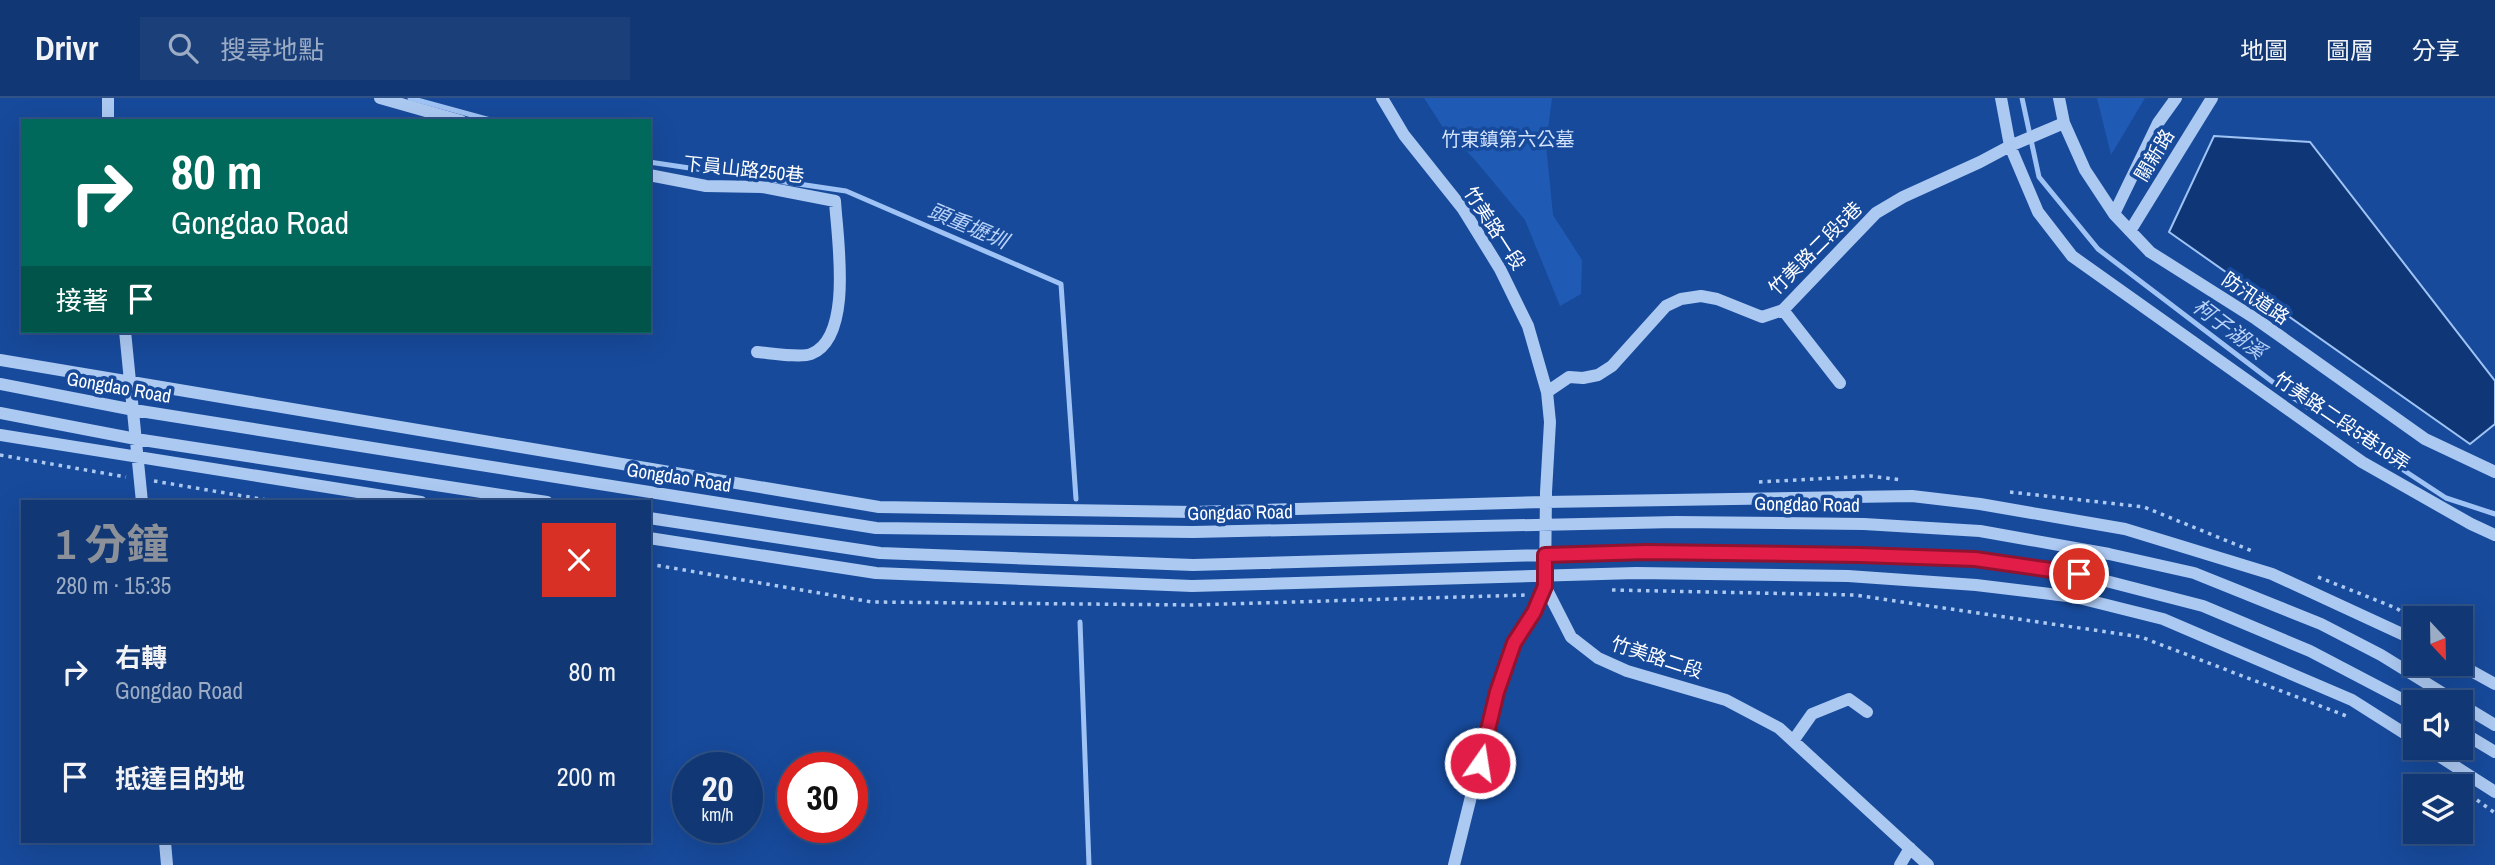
<!DOCTYPE html>
<html lang="zh-TW">
<meta charset="utf-8">
<style>
body{margin:0;font-family:"Archivo Narrow","Noto Sans TC",sans-serif;background:#1a3f79;color:#f1f3f6;height:100vh;display:flex;flex-direction:column;font-size:26px;white-space:nowrap}
*{box-sizing:border-box;margin:0}
p{font-size:23px;color:#9cacc5}
.icon{flex:none;width:38px;height:38px;fill:none;stroke:currentColor;stroke-width:2;stroke-linecap:round;stroke-linejoin:round}
.map{position:relative;flex:1;overflow:hidden}
.drawer{position:absolute;left:21px;top:402px;width:630px;height:343px;display:flex;flex-direction:column;background:#113874;border-radius:0px;box-shadow:0 7px 28px #0002,0 0 0 2px #305286}
.drawer>*{flex:none}
.guide{position:absolute;left:21px;top:21px;width:630px;height:214px;border-radius:0px;box-shadow:0 7px 28px #0002,0 0 0 2px #305286;background:#00695c;color:#fff;overflow:hidden}
.needle{width:46px;rotate:158deg}
.tools{position:absolute;left:2403px;top:508px;display:grid;gap:14px}
.tools a{display:grid;place-items:center;width:70px;height:70px;border-radius:0px;background:#113874;box-shadow:0 7px 28px #0002,0 0 0 2px #305286;font-size:35px}
.speed{position:absolute;left:672px;top:654px;display:flex;gap:14px;font-size:35px;font-weight:700;text-align:center}
.speed>*{display:grid;place-content:center;width:91px;height:91px;border-radius:50%;background:#113874;box-shadow:0 7px 28px #0002,0 0 0 2px #305286;line-height:1}
.speed small{font-size:18px;font-weight:400}
.speed .limit{border:10px solid #d22;background:#fff;color:#111}
.pin{position:absolute;display:grid;place-items:center;width:60px;height:60px;color:#fff;margin:-30px;border:4px solid #fff;border-radius:50%;box-shadow:0 2px 7px #0007}
.me{position:absolute;width:77px;margin:-38px;rotate:13deg;stroke-linejoin:round;filter:drop-shadow(0 0 5px #0008)}
.turn{display:flex;align-items:center;gap:24px;height:147px;padding:0 35px;font-size:32px}
.turn .icon{width:91px;height:91px;stroke-width:2.5}
.turn b{display:block;font-size:49px;line-height:60px}
.then{display:flex;align-items:center;height:66px;padding:0 35px;background:#0003;gap:14px;font-size:26px}
.round{display:grid;place-items:center;flex:none;width:74px;height:74px;border-radius:0px;background:#1a3f79}
.overview{display:flex;align-items:center;justify-content:space-between;height:119px;padding:0 35px}
h1{font-size:42px;font-weight:700;line-height:52px;color:#8c9099}
ul{padding:0;list-style:none}
li{display:flex;align-items:center;gap:21px;height:105px;padding:0 35px}
li div{flex:1}
li b{display:block;font-size:26px}
li em{font-style:normal}
header{display:flex;align-items:center;gap:42px;box-sizing:border-box;height:98px;padding:0 35px;background:#113874;border-bottom:2px solid #305286}
header strong{font-size:33px}
nav{display:flex;gap:38px;margin-inline-start:auto;font-size:24px}
.search{width:490px;height:63px;background:#1a3f79;display:flex;align-items:center;gap:18px;box-sizing:border-box;padding:0 24px;border-radius:0px;color:#9cacc5;font-size:26px}
.map>svg:first-child{display:block}
</style>
<header>
<strong>Drivr</strong>
<div class="search"><svg class="icon" aria-label="search" viewBox="0 0 24 24"><circle cx="10" cy="10" r="6"/><path d="M15 15l6 6"/></svg>搜尋地點</div>
<nav><a>地圖</a><a>圖層</a><a>分享</a></nav>
</header>
<div class="map">
<svg width="2495" height="767" viewBox="0 0 2495 767">
<rect width="100%" height="100%" fill="#174a9b"/>
<!-- green -->
<path fill="#1f5bb4" d="M 1424,0 L 1552,0 L 1546,47 L 1553,117 L 1582,162 L 1581,196 L 1560,208 L 1525,122 L 1475,62 L 1442,28 Z
M 2097,0 L 2145,0 L 2111,57 Z"/>
<!-- water -->
<path fill="#0f3778" stroke="#9fc3f4" stroke-width="2" d="M 2214,38 L 2310,44 L 2495,283 L 2495,326 L 2470,346 L 2169,134 Z"/>
<g fill="none" stroke-linecap="round" stroke-linejoin="round">
<!-- stream -->
<path stroke="#9fc3f4" stroke-width="5" d="M 410,0 L 494,23
M 2022,0 L 2039,79 L 2098,151 L 2295,301 L 2446,400 L 2495,416
M 649,64 L 846,93 L 1061,186 L 1076,401
M 1080,524 L 1089,767"/>
<!-- path -->
<path stroke="#acc9f2" stroke-width="3.5" stroke-dasharray="3.5 5" stroke-linecap="butt" d="M 0,357 L 126,379
M 154,383 L 279,404
M 1759,384 L 1870,378 L 1902,382
M 2010,394 L 2144,409 L 2252,453
M 649,466 L 872,504 L 1191,507 L 1526,497
M 2318,479 L 2396,510 L 2415,522
M 1612,492 L 1855,497 L 2141,539 L 2349,619
M 2477,702 L 2495,715"/>
<!-- minor -->
<path stroke="#acc9f2" stroke-width="12" d="M 380,0 L 461,23
M 1382,0 L 1404,37 L 1463,111 L 1500,171 L 1528,228 L 1547,294 L 1550,324 L 1546,394 L 1545,488 L 1571,539 L 1598,560 L 1627,573 L 1726,602 L 1779,630 L 1928,767
M 2001,0 L 2010,48 L 2038,114 L 2072,158 L 2362,364 L 2471,426 L 2495,437
M 2059,0 L 2064,25 L 2085,72 L 2114,116 L 2150,154 L 2256,221 L 2425,341 L 2495,374
M 108,23 L 108,0
M 649,77 L 706,88 L 762,89 L 835,103 C 837,139 854,239 811,256 C 801,260 770,255 757,254
M 2114,116 L 2158,25 L 2176,0
M 2130,133 L 2212,0
M 1783,212 L 1840,285
M 125,233 L 142,404
M 0,262 L 879,409 L 1194,414 L 1545,404 L 1912,398 L 1980,406 L 2125,431 L 2272,476 L 2415,542
M 0,286 L 134,312 L 876,430 L 1193,434 L 1676,424 L 1864,426 L 1980,433 L 2109,456 L 2194,475 L 2321,526 L 2381,557 L 2457,604
M 1547,294 L 1569,279 L 1583,280 L 1598,277 L 1612,268 L 1666,208 L 1681,201 L 1701,198 L 1717,201 L 1762,219 L 1783,212 L 1876,115 L 1903,99 L 1980,64 L 2010,48 L 2064,25
M 0,315 L 136,341 L 547,404
M 0,337 L 421,404
M 649,420 L 880,455 L 1193,467 L 1647,454 L 1860,457 L 1975,461 L 2079,476 L 2203,508 L 2310,553 L 2415,608
M 649,440 L 876,475 L 1192,488 L 1636,475 L 1848,478 L 1976,487 L 2075,499 L 2163,521 L 2352,602 L 2415,642
M 2457,565 L 2495,586
M 2460,606 L 2495,627
M 2460,633 L 2495,654
M 1793,643 L 1812,616 L 1849,601 L 1867,614
M 2425,649 L 2495,694
M 165,744 L 167,767
M 1454,767 L 1497,594 L 1514,545 L 1534,514 L 1545,488
M 1900,767 L 1910,750"/>
</g>
<g fill="none" stroke-linecap="round" stroke-linejoin="round">
<defs>
<path id="route" d="M 1480,665 L 1497,594 L 1514,545 L 1534,514 L 1545,488 L 1545,457 L 1647,454 L 1860,457 L 1975,461 L 2079,476"/>
</defs>
<!-- route casing -->
<use href="#route" stroke="#92132f" stroke-width="18"/>
<!-- route -->
<use href="#route" stroke="#e11d48" stroke-width="12"/>
</g>
<g text-anchor="middle" stroke-width="7" stroke-linejoin="round" paint-order="stroke">
<!-- park labels -->
<g font-size="19" fill="#d4e4fc" stroke="#174a9b">
<text x="1508" y="48">竹東鎮第六公墓</text>
</g>
<!-- street labels -->
<g font-size="19" fill="#fff" stroke="#174a9b">
<text transform="translate(2154 57) rotate(-59)" y="7">關新路</text>
<text transform="translate(744 71) rotate(6)" y="7">下員山路250巷</text>
<text transform="translate(1495 130) rotate(57)" y="7">竹美路一段</text>
<text transform="translate(1815 150) rotate(-45)" y="7">竹美路二段5巷</text>
<text transform="translate(2256 200) rotate(34)" y="7">防汛道路</text>
<text transform="translate(119 289) rotate(10)" y="7">Gongdao Road</text>
<text transform="translate(2342 323) rotate(34)" y="7">竹美路二段5巷16弄</text>
<text transform="translate(679 379) rotate(9)" y="7">Gongdao Road</text>
<text transform="translate(1807 406) rotate(1)" y="7">Gongdao Road</text>
<text transform="translate(1240 414) rotate(-1)" y="7">Gongdao Road</text>
<text transform="translate(1657 559) rotate(18)" y="7">竹美路二段</text>
</g>
<!-- water labels -->
<g font-size="21" font-style="italic" fill="#b9d3f8" stroke="#174a9b">
<text transform="translate(968 128) rotate(23)" y="7">頭重壢圳</text>
<text transform="translate(2229 231) rotate(37)" y="7">柯子湖溪</text>
</g>
</g>
</svg>
<div class="tools">
<a><svg class="needle" viewBox="-14 -14 28 28"><path d="M0-13l5 13h-10z" fill="#e53935"/><path d="M0 13l5-13h-10z" fill="#9cacc5"/></svg></a>
<a><svg class="icon" aria-label="sound" viewBox="0 0 24 24"><path d="M4 9h4l5-4v14l-5-4H4zM17 9q2 3 0 6"/></svg></a>
<a><svg class="icon" aria-label="layers" viewBox="0 0 24 24"><path d="M12 4l9 5-9 5-9-5zM3 14l9 5 9-5"/></svg></a>
</div>
<div class="speed"><div>20<small>km/h</small></div><div class="limit">30</div></div>
<div class="pin" style="left:2079px;top:476px;background:#d93025"><svg class="icon" aria-label="arrive" viewBox="0 0 24 24"><path d="M6 21V4h12l-3 4 3 4H6"/></svg></div>
<svg class="me" style="left:1480px;top:665px" viewBox="-20 -20 40 40"><circle r="17" fill="#e11d48" stroke="#fff" stroke-width="3"/><path d="M0-11L8 9 0 5-8 9z" fill="#fff"/></svg>
<div class="guide">
<div class="turn"><svg class="icon" aria-label="right" viewBox="0 0 24 24"><path d="M7 20v-9h11M14 6l5 5-5 5"/></svg><div><b>80 m</b>Gongdao Road</div></div>
<div class="then">接著<svg class="icon" aria-label="arrive" viewBox="0 0 24 24"><path d="M6 21V4h12l-3 4 3 4H6"/></svg></div>
</div>
<section class="drawer">
<div class="overview"><div><h1>1 分鐘</h1><p>280 m · 15:35</p></div><a class="round" style="background:#d93025;color:#fff"><svg class="icon" aria-label="close" viewBox="0 0 24 24"><path d="M6 6l12 12M18 6L6 18"/></svg></a></div>
<ul>
<li><svg class="icon" aria-label="right" viewBox="0 0 24 24"><path d="M7 20v-9h11M14 6l5 5-5 5"/></svg><div><b>右轉</b><p>Gongdao Road</p></div><em>80 m</em></li>
<li><svg class="icon" aria-label="arrive" viewBox="0 0 24 24"><path d="M6 21V4h12l-3 4 3 4H6"/></svg><div><b>抵達目的地</b></div><em>200 m</em></li>
</ul>
</section>
</div>
